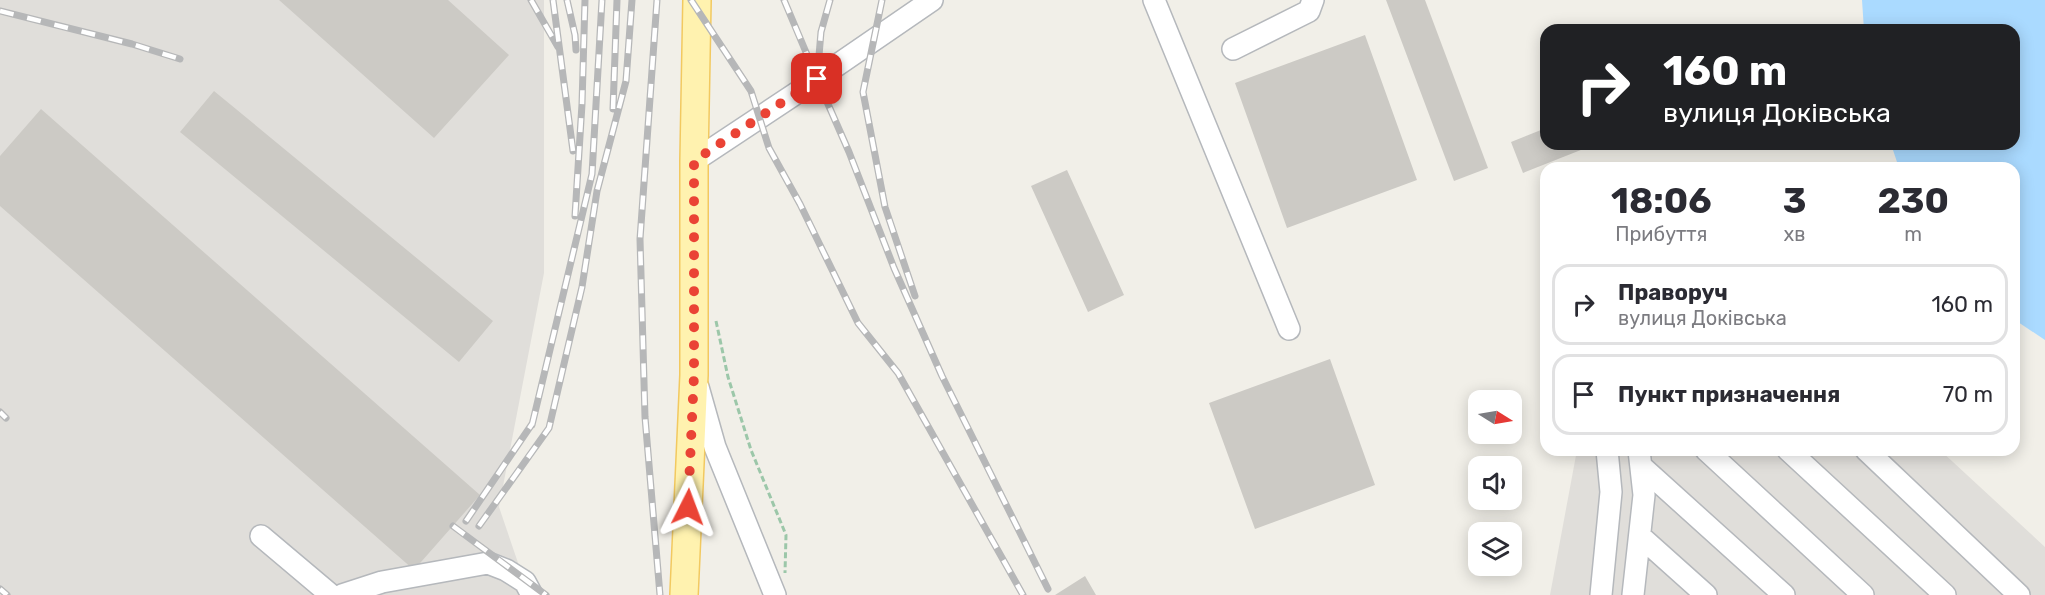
<!DOCTYPE html>
<html lang="uk">
<meta charset="utf-8">
<style>
body{margin:0;font-family:Rubik,sans-serif;background:#f7f7f7;color:#2b2b33;height:100vh;display:flex;flex-direction:column;font-size:22px;white-space:nowrap}
*{box-sizing:border-box;margin:0}
p{font-size:20px;color:#7c7c81}
.icon{flex:none;width:33px;height:33px;fill:none;stroke:currentColor;stroke-width:2;stroke-linecap:round;stroke-linejoin:round}
.map{position:relative;flex:1;overflow:hidden}
.panel{position:absolute;left:1540px;top:162px;width:480px;height:294px;display:flex;flex-direction:column;background:#fff;border-radius:18px;box-shadow:0 3px 15px #0003}
.panel>*{flex:none}
.guide{position:absolute;left:1540px;top:24px;width:480px;height:126px;border-radius:18px;box-shadow:0 3px 15px #0003;background:#202124;color:#fff;overflow:hidden}
.needle{width:39px;rotate:101deg}
.fabs{position:absolute;left:1468px;top:390px;display:grid;gap:12px}
.fabs a{display:grid;place-items:center;width:54px;height:54px;border-radius:12px;background:#fff;box-shadow:0 3px 15px #0003;font-size:30px}
.pin{position:absolute;display:grid;place-items:center;width:51px;height:51px;color:#fff;margin:-26px;border-radius:12px;box-shadow:0 3px 9px #0006}
.me{position:absolute;width:66px;margin:-33px;rotate:3deg;stroke-linejoin:round;filter:drop-shadow(0 0 4px #0008)}
.turn{display:flex;align-items:center;gap:21px;height:126px;padding:0 24px;font-size:27px}
.turn .icon{width:78px;height:78px;stroke-width:2.5}
.turn b{display:block;font-size:42px;line-height:51px}
.eta{display:flex;justify-content:space-evenly;align-items:center;height:102px;text-align:center}
.eta b{font-size:36px;font-weight:700;line-height:42px}
ul{padding:0;list-style:none}
li{display:flex;align-items:center;gap:18px;height:81px;margin:0 12px 9px;padding:0 12px;border:3px solid #e1e1e2;border-radius:18px}
li div{flex:1}
li b{display:block;font-size:22px}
li em{font-style:normal}
.map>svg:first-child{display:block}
</style>
<div class="map">
<svg width="2045" height="595" viewBox="0 0 2045 595">
<rect width="100%" height="100%" fill="#f1efe8"/>
<!-- industrial -->
<path fill="#e0deda" d="M 0,0 L 544,0 L 544,273 L 499,507 L 529,595 L 0,595 Z
M 1577,450 L 1940,450 L 2045,547 L 2045,595 L 1550,595 Z"/>
<!-- water -->
<path fill="#aadaff" d="M 1862,0 L 2045,0 L 2045,340 L 2015,320 L 2014,168 L 1899,168 L 1891,144 L 2014,144 L 2014,30 L 1864,30 Z"/>
<!-- building -->
<path fill="#cccac5" d="M 279,0 L 448,0 L 509,55 L 434,138 Z
M 1386,0 L 1425,0 L 1488,168 L 1454,181 Z
M 1365,35 L 1417,180 L 1287,228 L 1235,83 Z
M 214,91 L 493,321 L 459,362 L 180,132 Z
M 41,109 L 480,495 L 414,570 L 0,206 L 0,156 Z
M 1546,128 L 1546,144 L 1596,144 L 1523,173 L 1511,142 Z
M 1067,170 L 1124,295 L 1088,312 L 1031,186 Z
M 1330,359 L 1375,485 L 1255,529 L 1209,403 Z
M 1085,576 L 1096,595 L 1055,595 Z"/>
<g fill="none" stroke-linecap="round" stroke-linejoin="round">
<defs>
<path id="minor" d="M 1154,0 L 1289,329
M 1233,49 L 1309,11 L 1313,0
M 694,161 L 798,92 L 932,0
M 698,387 L 715,447 L 775,595
M 1706,450 L 1863,595
M 1788,450 L 1945,595
M 1866,450 L 2019,595
M 1641,466 L 1784,595
M 261,536 L 331,595
M 1640,536 L 1706,595
M 342,595 L 382,582 L 488,563 L 506,570 L 525,582 L 532,595
M 1601,595 L 1611,492 L 1607,450
M 1633,595 L 1644,495 L 1639,450"/>
<path id="major" d="M 684,595 L 694,375 L 694,161 L 697,0"/>
</defs>
<!-- minor casing -->
<use href="#minor" stroke="#b5b8bc" stroke-width="24"/>
<!-- major casing -->
<use href="#major" stroke="#f2c960" stroke-width="30"/>
<!-- path -->
<path stroke="#9cc7a9" stroke-width="3" stroke-dasharray="6 3" stroke-linecap="butt" d="M 716,321 L 728,377 L 751,450 L 786,535 L 785,573"/>
<!-- minor -->
<use href="#minor" stroke="#fff" stroke-width="21"/>
<!-- major -->
<use href="#major" stroke="#fff2af" stroke-width="27"/>
<defs>
<path id="rail" d="M 531,0 L 558,47
M 553,0 L 573,151
M 567,0 L 575,35 L 576,50
M 657,0 L 640,239 L 645,417 L 660,595
M 691,0 L 751,91 L 769,148 L 800,204 L 858,323 L 898,373 L 1023,595
M 784,0 L 816,76
M 830,0 L 821,32 L 817,79 L 849,152 L 894,268 L 942,376 L 1048,589
M 882,0 L 863,92 L 885,207 L 915,296
M 0,11 L 132,44 L 180,59
M 613,109 L 617,0
M 575,216 L 582,104 L 585,0
M 0,412 L 6,418
M 532,425 L 592,174 L 602,0
M 466,521 L 532,424
M 453,526 L 546,595
M 479,526 L 549,428 L 582,287 L 597,191 L 626,81 L 632,0
M 0,589 L 7,595"/>
</defs>
<!-- rail casing -->
<use href="#rail" stroke="#b6b7b8" stroke-width="7"/>
<!-- rail -->
<use href="#rail" stroke="#fff" stroke-width="4.5" stroke-dasharray="14" stroke-linecap="butt"/>
</g>
<g fill="none" stroke-linecap="round" stroke-linejoin="round">
<!-- route -->
<path stroke="#ea4335" stroke-width="10" stroke-dasharray="0 18" d="M 688,507 L 694,375 L 694,161 L 817,79"/>
</g>
</svg>
<div class="fabs">
<a><svg class="needle" viewBox="-14 -14 28 28"><path d="M0-13l5 13h-10z" fill="#e53935"/><path d="M0 13l5-13h-10z" fill="#7c7c81"/></svg></a>
<a><svg class="icon" aria-label="sound" viewBox="0 0 24 24"><path d="M4 9h4l5-4v14l-5-4H4zM17 9q2 3 0 6"/></svg></a>
<a><svg class="icon" aria-label="layers" viewBox="0 0 24 24"><path d="M12 4l9 5-9 5-9-5zM3 14l9 5 9-5"/></svg></a>
</div>
<div class="pin" style="left:817px;top:79px;background:#d93025"><svg class="icon" aria-label="arrive" viewBox="0 0 24 24"><path d="M6 21V4h12l-3 4 3 4H6"/></svg></div>
<svg class="me" style="left:688px;top:507px" viewBox="-20 -20 40 40"><path d="M0-17L14 15 0 8-14 15z" fill="#ea4335" stroke="#fff" stroke-width="4"/></svg>
<div class="guide">
<div class="turn"><svg class="icon" aria-label="right" viewBox="0 0 24 24"><path d="M7 20v-9h11M14 6l5 5-5 5"/></svg><div><b>160 m</b>вулиця Доківська</div></div>
</div>
<section class="panel">
<div class="eta">
<div><b>18:06</b><p>Прибуття</p></div>
<div><b>3</b><p>хв</p></div>
<div><b>230</b><p>m</p></div>
</div>
<ul>
<li><svg class="icon" aria-label="right" viewBox="0 0 24 24"><path d="M7 20v-9h11M14 6l5 5-5 5"/></svg><div><b>Праворуч</b><p>вулиця Доківська</p></div><em>160 m</em></li>
<li><svg class="icon" aria-label="arrive" viewBox="0 0 24 24"><path d="M6 21V4h12l-3 4 3 4H6"/></svg><div><b>Пункт призначення</b></div><em>70 m</em></li>
</ul>
</section>
</div>
